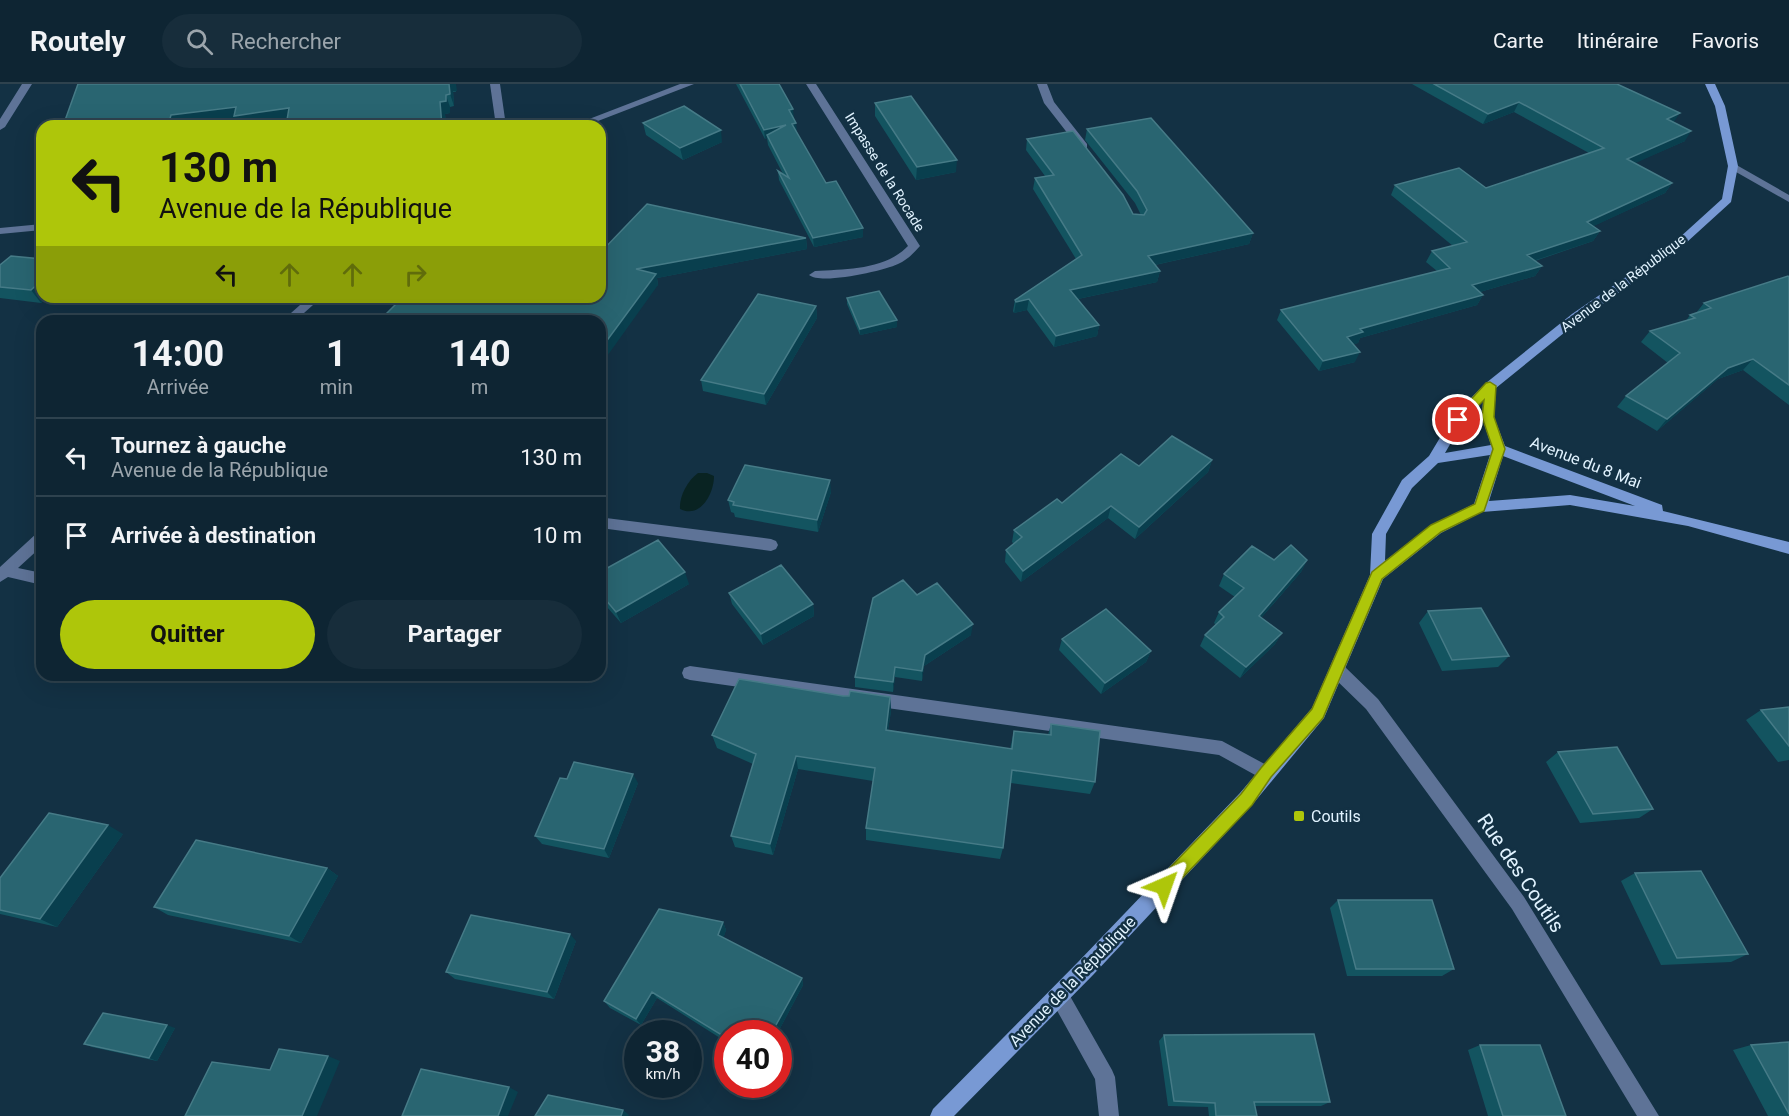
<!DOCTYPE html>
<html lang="fr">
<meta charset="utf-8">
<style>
body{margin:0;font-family:Roboto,sans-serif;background:#172d3b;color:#f1f3f6;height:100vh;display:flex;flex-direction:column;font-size:22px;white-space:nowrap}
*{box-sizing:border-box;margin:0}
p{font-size:20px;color:#9ba5ac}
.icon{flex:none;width:33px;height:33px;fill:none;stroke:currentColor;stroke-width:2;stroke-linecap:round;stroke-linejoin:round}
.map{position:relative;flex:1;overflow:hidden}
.panel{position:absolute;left:36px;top:231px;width:570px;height:366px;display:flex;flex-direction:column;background:#0e2533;border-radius:18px;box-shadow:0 6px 24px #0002,0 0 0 2px #2e424e}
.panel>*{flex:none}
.banner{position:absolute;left:36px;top:36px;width:570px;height:183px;border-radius:18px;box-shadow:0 6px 24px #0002,0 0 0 2px #2e424e;background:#aec60a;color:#111;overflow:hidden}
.speed{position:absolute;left:624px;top:936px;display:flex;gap:12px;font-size:30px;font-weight:700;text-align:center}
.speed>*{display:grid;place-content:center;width:78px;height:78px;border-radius:50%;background:#0e2533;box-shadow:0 6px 24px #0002,0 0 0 2px #2e424e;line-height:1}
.speed small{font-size:15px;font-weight:400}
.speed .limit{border:9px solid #d22;background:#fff;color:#111}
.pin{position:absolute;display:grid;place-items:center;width:51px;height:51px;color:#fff;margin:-26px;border:3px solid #fff;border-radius:50%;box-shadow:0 2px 6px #0007}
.me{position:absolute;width:66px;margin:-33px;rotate:43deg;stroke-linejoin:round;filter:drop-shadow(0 0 4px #0008)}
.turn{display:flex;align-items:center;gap:21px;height:126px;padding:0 24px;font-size:27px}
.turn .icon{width:78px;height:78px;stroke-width:2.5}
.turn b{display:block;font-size:42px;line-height:51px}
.lanes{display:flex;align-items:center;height:57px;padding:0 24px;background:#0003;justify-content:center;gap:30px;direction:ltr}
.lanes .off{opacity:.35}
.eta{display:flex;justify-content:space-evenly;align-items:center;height:102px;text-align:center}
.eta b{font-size:36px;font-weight:700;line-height:42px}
.action{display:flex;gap:12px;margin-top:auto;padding:12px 24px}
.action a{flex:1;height:69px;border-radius:36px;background:#aec60a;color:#111;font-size:24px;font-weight:700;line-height:69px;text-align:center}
.action a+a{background:#172d3b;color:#f1f3f6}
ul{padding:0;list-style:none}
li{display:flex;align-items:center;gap:18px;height:78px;padding:0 24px;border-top:2px solid #2e424e}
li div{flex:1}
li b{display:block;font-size:22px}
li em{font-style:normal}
header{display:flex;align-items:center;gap:36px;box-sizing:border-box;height:84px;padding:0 30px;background:#0e2533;border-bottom:2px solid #2e424e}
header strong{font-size:28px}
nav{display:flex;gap:33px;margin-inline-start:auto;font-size:21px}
.search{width:420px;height:54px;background:#172d3b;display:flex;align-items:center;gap:15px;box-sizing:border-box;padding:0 21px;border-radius:33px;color:#9ba5ac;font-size:22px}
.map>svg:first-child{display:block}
</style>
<header>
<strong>Routely</strong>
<div class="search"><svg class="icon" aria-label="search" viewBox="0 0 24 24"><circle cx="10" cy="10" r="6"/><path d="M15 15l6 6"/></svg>Rechercher</div>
<nav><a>Carte</a><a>Itinéraire</a><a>Favoris</a></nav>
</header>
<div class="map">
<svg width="1789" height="1032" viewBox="0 0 1789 1032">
<rect width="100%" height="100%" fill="#133144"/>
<!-- water -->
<path fill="#092322" d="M 698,389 L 707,389 L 714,392 C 714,410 700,435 680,425 C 679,413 687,397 698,389 Z"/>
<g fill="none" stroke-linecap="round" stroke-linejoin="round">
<!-- lane -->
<path fill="#5e7397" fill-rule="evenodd" d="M 606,434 L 771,455 L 776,457 L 778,461 L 776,465 L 771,467 L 608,445 L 600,448 L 600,436 Z
M 690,582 L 1222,657 L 1272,684 L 1274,689 L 1272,694 L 1266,697 L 1219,671 L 690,596 L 684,594 L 682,589 L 684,584 Z"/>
<!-- street -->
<path fill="#5e7397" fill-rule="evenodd" d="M 22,0 L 32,0 L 5,43 L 0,46 L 0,35 Z
M 490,0 L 500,0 L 506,42 L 496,42 Z
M 680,0 L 694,0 L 585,42 L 571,42 Z
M 806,0 L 816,0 L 920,162 C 913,170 907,176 898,180 C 883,187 821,201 809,191 L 815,187 C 847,185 885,186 908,162 Z
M 1037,0 L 1047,0 L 1054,18 L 1087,60 L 1087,64 L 1079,64 L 1044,19 Z
M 1733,79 L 1789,111 L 1789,118 L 1729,84 L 1728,82 Z
M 42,140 L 42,146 L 0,150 L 0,144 Z
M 309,213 L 322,213 L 295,237 L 282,237 Z
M 42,447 L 42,462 L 18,484 L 42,489 L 42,501 L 8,493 L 0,498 L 0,483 L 37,449 Z
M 1337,579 L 1343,581 L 1378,615 L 1524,813 L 1659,1032 L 1637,1032 L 1512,825 L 1366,625 L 1331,591 L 1329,586 L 1331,581 Z
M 1059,902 L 1066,905 L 1112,986 L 1115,993 L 1119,1032 L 1099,1032 L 1095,995 L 1049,912 L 1052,905 Z"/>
<!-- secondary -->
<path fill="#7899d4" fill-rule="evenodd" d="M 1705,0 L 1715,0 L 1725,22 L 1738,82 L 1731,118 L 1676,168 L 1580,236 L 1496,304 L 1494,333 L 1505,362 L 1662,421 L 1663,427 L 1789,458 L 1789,470 L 1688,442 L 1570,421 L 1482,428 L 1441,449 L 1383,495 L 1324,634 L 1252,721 L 1093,891 L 954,1032 L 930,1032 L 933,1025 L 1079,877 L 1240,709 L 1312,624 L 1370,491 L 1372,450 L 1402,396 L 1429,372 L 1453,332 L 1486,299 L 1572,230 L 1668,164 L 1722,115 L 1728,82 L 1715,22 ZM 1483,317 L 1482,333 L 1491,361 L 1445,369 L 1463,338 ZM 1490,371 L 1474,420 L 1431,441 L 1385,477 L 1386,450 L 1412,404 L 1438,379 ZM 1503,372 L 1635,422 L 1570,411 L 1489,417 Z"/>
</g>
<!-- wall -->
<path fill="#135460" d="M 736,0 L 779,0 L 794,34 L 796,48 L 826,99 L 863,144 L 863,153 L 814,163 L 779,96 L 778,87 L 783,90 L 768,61 L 767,54 L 765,55 Z
M 1412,0 L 1617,0 L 1674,39 L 1685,57 L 1634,79 L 1672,99 L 1665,109 L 1593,142 L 1600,147 L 1593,157 L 1535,177 L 1542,182 L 1535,192 L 1480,208 L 1483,211 L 1477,221 L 1360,254 L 1358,259 L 1353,260 L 1355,278 L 1319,287 L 1277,236 L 1281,226 L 1437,187 L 1426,178 L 1432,167 L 1453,162 L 1391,111 L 1395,101 L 1486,104 L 1589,69 L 1514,28 L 1483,40 Z
M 453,7 L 454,22 L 450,23 L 450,29 L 445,30 L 446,42 L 286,42 L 287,37 L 254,42 L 239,42 L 236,36 L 63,42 L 457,7 Z
M 875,19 L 956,88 L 916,96 L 875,32 Z
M 643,39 L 722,58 L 683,76 L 646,51 Z
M 1087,45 L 1253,149 L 1249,160 L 1155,181 L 1160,187 L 1157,198 L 1078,215 L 1099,241 L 1097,252 L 1054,263 L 1027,226 L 1014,229 L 1013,227 L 1015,216 L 1076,175 L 1033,105 L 1035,94 L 1045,92 L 1026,66 L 1027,55 L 1133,130 L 1141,131 L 1135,119 L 1085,56 Z
M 806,154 L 807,165 L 657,194 L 658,201 L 600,237 L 379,237 L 600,213 L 600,169 Z
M 0,181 L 42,213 L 48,213 L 41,219 L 0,214 Z
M 1789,193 L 1789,321 L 1743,286 L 1718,295 L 1657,347 L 1617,323 L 1626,312 L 1668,279 L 1641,258 L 1650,247 L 1686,237 L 1690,231 L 1696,229 L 1704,219 Z
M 847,214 L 897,236 L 897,243 L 860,251 L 847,220 Z
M 816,222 L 817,234 L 766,321 L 703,307 L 701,296 Z
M 1212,376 L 1208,388 L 1135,455 L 1108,434 L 1021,498 L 1005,478 L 1006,466 L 1014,460 L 1012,458 L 1014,446 L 1062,419 L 1139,382 Z
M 831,408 L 818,448 L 735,433 L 734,429 L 731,428 L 728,416 Z
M 1274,476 L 1307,476 L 1301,488 L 1261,534 L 1282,549 L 1275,560 L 1240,594 L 1200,562 L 1205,551 L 1216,541 L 1214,539 L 1219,528 L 1235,513 L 1219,502 L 1224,490 Z
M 600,488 L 689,500 L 621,539 L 600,515 Z
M 729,509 L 813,520 L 814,532 L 763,561 L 732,520 Z
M 917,511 L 971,551 L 924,582 L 922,597 L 895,593 L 893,608 L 855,603 L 855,593 Z
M 1428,527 L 1509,572 L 1498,583 L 1442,587 L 1419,539 Z
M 1062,555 L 1151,567 L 1146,578 L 1101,610 L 1059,566 Z
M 467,591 L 495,591 L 493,595 Z
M 843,612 L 890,613 L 891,627 L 888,646 L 1010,665 L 1014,647 L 1048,651 L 1051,640 L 1095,698 L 1090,710 L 1011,699 L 1003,764 L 1000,775 L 866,756 L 866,744 L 873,697 L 798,685 L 773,771 L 735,763 L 731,752 L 753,680 L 717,664 L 712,651 Z
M 1789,623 L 1789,676 L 1778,678 L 1746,636 L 1761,626 Z
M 1558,668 L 1653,725 L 1639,734 L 1580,739 L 1546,678 Z
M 567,695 L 638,699 L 609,774 L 542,760 L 535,752 Z
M 123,750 L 57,843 L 0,830 L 0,794 Z
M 327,784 L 338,792 L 301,859 L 168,831 L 154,823 Z
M 1635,789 L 1748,870 L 1731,878 L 1661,881 L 1621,797 Z
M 1338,816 L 1454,885 L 1442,892 L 1347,892 L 1330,824 Z
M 723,838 L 726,846 L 723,854 L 802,894 L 803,901 L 777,950 L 728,950 L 728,959 L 657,914 L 641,941 L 610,924 L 604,917 Z
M 576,857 L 554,915 L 455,895 L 446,888 Z
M 175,944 L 157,977 L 92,963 L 84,960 Z
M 1164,951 L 1330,1018 L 1321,1022 L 1255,1022 L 1257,1032 L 1209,1032 L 1208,1023 L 1168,1022 L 1159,957 Z
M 1789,958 L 1789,1032 L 1768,1032 L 1733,966 L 1751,961 Z
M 1480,961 L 1566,1032 L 1488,1032 L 1468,966 Z"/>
<!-- shaded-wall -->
<path fill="#093f4e" d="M 449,0 L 456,0 L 457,7 L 453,7 L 454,22 L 450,10 Z
M 446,11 L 450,23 L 450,29 L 445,30 L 446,42 L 441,42 L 440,18 Z
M 1519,18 L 1514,28 L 1483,40 L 1488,30 Z
M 236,23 L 289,24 L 295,35 L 254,42 L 239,42 L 236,36 L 187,42 L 168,42 L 171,31 Z
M 793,25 L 794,34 L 789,26 Z
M 1680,29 L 1673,39 L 1667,35 Z
M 796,39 L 797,48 L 792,40 Z
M 786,41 L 767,51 L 767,54 L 765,55 L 764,46 Z
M 721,46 L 722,58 L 683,76 L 680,64 Z
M 1691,47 L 1685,57 L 1620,86 L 1627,75 Z
M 957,76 L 956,88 L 916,96 L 917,83 Z
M 1672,99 L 1665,109 L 1581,148 L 1587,138 Z
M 863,144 L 863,153 L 814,163 L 813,154 Z
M 1600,147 L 1593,157 L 1521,181 L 1527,171 Z
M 1253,149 L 1249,160 L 1145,183 L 1148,172 Z
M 806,154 L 807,165 L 657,194 L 658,201 L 600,282 L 600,266 L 636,185 Z
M 1542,182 L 1535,192 L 1466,212 L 1472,201 Z
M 1160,187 L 1157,198 L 1068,217 L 1070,206 Z
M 42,196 L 42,213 L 48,213 L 41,219 L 31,206 Z
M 1483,211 L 1477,221 L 1360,254 L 1358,259 L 1342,264 L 1347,253 L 1360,245 Z
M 1029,215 L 1027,226 L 1014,229 L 1016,218 Z
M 816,222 L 817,234 L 766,321 L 764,310 Z
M 445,232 L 448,237 L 440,237 Z
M 897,236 L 897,243 L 860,251 L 860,245 Z
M 1099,241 L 1097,252 L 1054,263 L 1056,252 Z
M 1360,268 L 1355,278 L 1319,287 L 1323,277 Z
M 1753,275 L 1743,286 L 1718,295 L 1657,347 L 1667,335 L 1728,284 Z
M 1212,376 L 1208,388 L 1135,455 L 1139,443 Z
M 830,396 L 831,408 L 818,448 L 817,436 Z
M 1111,422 L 1108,434 L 1021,498 L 1023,487 Z
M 1307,476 L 1301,488 L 1253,543 L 1259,532 Z
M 685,488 L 689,500 L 621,539 L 616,528 Z
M 813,520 L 814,532 L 763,561 L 761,550 Z
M 973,540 L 971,551 L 924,582 L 922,597 L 922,587 L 925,571 Z
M 1282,549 L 1275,560 L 1240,594 L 1246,583 Z
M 1151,567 L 1146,578 L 1101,610 L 1105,599 Z
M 895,583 L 895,593 L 893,608 L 893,598 Z
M 890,613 L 891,627 L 886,659 L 886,646 Z
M 796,672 L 798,685 L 773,771 L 770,760 Z
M 633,690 L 638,699 L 609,774 L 604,765 Z
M 108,741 L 123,750 L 57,843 L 40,835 Z
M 327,784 L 338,792 L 301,859 L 289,852 Z
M 723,838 L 726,846 L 722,859 L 718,851 Z
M 570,850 L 576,857 L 554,915 L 547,908 Z
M 802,894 L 803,901 L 777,950 L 771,950 Z
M 652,908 L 657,914 L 641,941 L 636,935 Z
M 167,941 L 175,944 L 157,977 L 149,974 Z
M 328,972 L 340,977 L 317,1032 L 302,1032 Z
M 509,1003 L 518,1008 L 508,1032 L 498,1032 Z
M 623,1026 L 629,1031 L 628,1032 L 621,1032 Z"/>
<!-- building -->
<path fill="#296571" stroke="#467b87" stroke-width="1.5" d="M 78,0 L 449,0 L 450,10 L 446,11 L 446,17 L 440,18 L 442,42 L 286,42 L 289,24 L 234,32 L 236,23 L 171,31 L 168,42 L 63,42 Z
M 740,0 L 779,0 L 793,25 L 789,26 L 796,39 L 792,40 L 826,99 L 836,97 L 863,144 L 813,154 L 778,87 L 789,94 L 767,51 L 786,41 L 764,46 Z
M 1434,0 L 1617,0 L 1680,29 L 1667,35 L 1691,47 L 1627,75 L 1672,99 L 1587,138 L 1600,147 L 1527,171 L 1542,182 L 1472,201 L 1483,211 L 1360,245 L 1363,248 L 1347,253 L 1360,268 L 1323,277 L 1281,226 L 1450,184 L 1432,167 L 1467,158 L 1395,101 L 1459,84 L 1486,104 L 1604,64 L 1519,18 L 1488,30 Z
M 911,12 L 957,76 L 917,83 L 875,19 Z
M 684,22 L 721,46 L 680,64 L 643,39 Z
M 1151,34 L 1253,149 L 1148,172 L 1160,187 L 1070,206 L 1099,241 L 1056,252 L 1029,215 L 1016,218 L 1015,216 L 1082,171 L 1035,94 L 1054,91 L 1027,55 L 1073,47 L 1123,111 L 1133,130 L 1144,131 L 1147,126 L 1137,107 L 1087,45 Z
M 647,120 L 806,154 L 636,185 L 656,190 L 600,266 L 600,237 L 466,237 L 445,232 L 440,237 L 379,237 L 403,213 L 600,213 L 600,169 Z
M 11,172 L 42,175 L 42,196 L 31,206 L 0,203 L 0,181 Z
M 1788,192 L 1789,193 L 1789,301 L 1753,275 L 1728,284 L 1667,335 L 1626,312 L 1680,269 L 1650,247 L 1695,234 L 1690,231 L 1711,224 L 1704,219 Z
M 879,207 L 897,236 L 860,245 L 847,214 Z
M 758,210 L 816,222 L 764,310 L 701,296 Z
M 1172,352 L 1212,376 L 1139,443 L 1111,422 L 1023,487 L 1006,466 L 1022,453 L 1014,446 L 1057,415 L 1062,419 L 1121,370 L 1139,382 Z
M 745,381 L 830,396 L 817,436 L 733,421 L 734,418 L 728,416 Z
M 658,456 L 685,488 L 616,528 L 600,509 L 600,488 Z
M 1291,461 L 1307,476 L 1259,532 L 1282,549 L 1246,583 L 1205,551 L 1224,533 L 1219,528 L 1244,504 L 1224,490 L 1252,462 L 1274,476 Z
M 781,481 L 813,520 L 761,550 L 729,509 Z
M 903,496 L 917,511 L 937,499 L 973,540 L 925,571 L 922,587 L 895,583 L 893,598 L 855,593 L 873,514 Z
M 1481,524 L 1509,572 L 1452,576 L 1428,527 Z
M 1106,525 L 1151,567 L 1105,599 L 1062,555 Z
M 739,595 L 843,612 L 849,612 L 850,607 L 890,613 L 886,646 L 1012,665 L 1014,647 L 1051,651 L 1051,640 L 1100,647 L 1095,698 L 1012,686 L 1003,764 L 866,744 L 875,684 L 796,672 L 770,760 L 731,752 L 756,670 L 712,651 Z
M 1789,623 L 1789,662 L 1761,626 Z
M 1617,663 L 1653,725 L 1593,730 L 1558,668 Z
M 574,678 L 633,690 L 604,765 L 535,752 L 560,694 L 567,695 Z
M 49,729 L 108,741 L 40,835 L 0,826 L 0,794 Z
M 196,756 L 327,784 L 289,852 L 154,823 Z
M 1701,787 L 1748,870 L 1677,874 L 1635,789 Z
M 1338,816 L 1432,816 L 1454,885 L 1356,885 Z
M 659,825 L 723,838 L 718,851 L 802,894 L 771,950 L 736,950 L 732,948 L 732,950 L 728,950 L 728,955 L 652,908 L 636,935 L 604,917 Z
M 471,831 L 570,850 L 547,908 L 446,888 Z
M 103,929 L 167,941 L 149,974 L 84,960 Z
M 1314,950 L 1330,1018 L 1254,1018 L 1257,1032 L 1216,1032 L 1215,1019 L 1174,1017 L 1164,951 Z
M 1789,958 L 1789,1030 L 1751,961 Z
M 1480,961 L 1540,961 L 1566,1032 L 1503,1032 Z
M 279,965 L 328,972 L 302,1032 L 185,1032 L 212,978 L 270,986 Z
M 421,985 L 509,1003 L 498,1032 L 402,1032 Z
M 548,1011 L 623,1026 L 621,1032 L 535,1032 Z"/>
<!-- route -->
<path fill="#aec60a" stroke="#718106" stroke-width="1.5" d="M 1490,298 L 1496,302 L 1494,333 L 1505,365 L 1484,427 L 1441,448 L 1382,495 L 1323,634 L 1271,693 L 1252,721 L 1170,807 L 1164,810 L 1158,807 L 1156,802 L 1158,796 L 1241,710 L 1261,684 L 1312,625 L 1372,488 L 1431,441 L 1475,420 L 1493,365 L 1482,333 L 1484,316 L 1462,338 L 1458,340 L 1452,336 L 1486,299 Z"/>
<!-- markers -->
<rect fill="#aec60a" stroke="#133144" stroke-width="2" x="1293" y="726" width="12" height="12" rx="3"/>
<g text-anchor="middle" stroke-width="5" stroke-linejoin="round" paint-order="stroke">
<!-- far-street labels -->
<g font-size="14" fill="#e1f3ff" stroke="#133144">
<text transform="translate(885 88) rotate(58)" y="5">Impasse de la Rocade</text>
<text transform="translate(1623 199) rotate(-37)" y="5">Avenue de la République</text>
</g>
<!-- street labels -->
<g font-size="16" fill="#e1f3ff" stroke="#133144">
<text transform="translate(1586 378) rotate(21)" y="6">Avenue du 8 Mai</text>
<text transform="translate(1072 897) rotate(-46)" y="6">Avenue de la République</text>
</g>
<!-- poi labels -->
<g font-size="16" fill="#e1f3ff" stroke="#133144" text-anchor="start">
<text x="1311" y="738">Coutils</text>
</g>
<!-- near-street labels -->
<g font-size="20" fill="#e1f3ff" stroke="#133144">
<text transform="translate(1521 789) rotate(56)" y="7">Rue des Coutils</text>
</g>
</g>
</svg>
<div class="speed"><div>38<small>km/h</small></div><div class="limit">40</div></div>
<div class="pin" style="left:1458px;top:336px;background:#d93025"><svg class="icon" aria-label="arrive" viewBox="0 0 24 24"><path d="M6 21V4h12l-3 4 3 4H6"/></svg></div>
<svg class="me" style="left:1164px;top:802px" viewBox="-20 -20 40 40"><path d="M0-17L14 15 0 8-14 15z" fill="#aec60a" stroke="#fff" stroke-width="4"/></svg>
<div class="banner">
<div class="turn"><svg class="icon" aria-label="left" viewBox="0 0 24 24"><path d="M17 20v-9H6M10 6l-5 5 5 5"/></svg><div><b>130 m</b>Avenue de la République</div></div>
<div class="lanes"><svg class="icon" aria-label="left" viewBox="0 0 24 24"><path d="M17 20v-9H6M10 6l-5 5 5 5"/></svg><svg class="icon off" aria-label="ahead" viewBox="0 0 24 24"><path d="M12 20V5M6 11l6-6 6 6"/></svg><svg class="icon off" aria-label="ahead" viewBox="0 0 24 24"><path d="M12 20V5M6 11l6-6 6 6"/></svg><svg class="icon off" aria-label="right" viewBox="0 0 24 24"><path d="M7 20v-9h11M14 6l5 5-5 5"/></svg></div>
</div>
<section class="panel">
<div class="eta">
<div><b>14:00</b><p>Arrivée</p></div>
<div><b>1</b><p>min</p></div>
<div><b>140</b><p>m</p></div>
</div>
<ul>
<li><svg class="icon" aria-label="left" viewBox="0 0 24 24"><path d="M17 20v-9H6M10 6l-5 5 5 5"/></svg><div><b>Tournez à gauche</b><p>Avenue de la République</p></div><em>130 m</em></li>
<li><svg class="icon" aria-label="arrive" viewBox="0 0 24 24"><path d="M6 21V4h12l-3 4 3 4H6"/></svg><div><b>Arrivée à destination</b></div><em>10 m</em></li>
</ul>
<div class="action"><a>Quitter</a><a>Partager</a></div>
</section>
</div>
